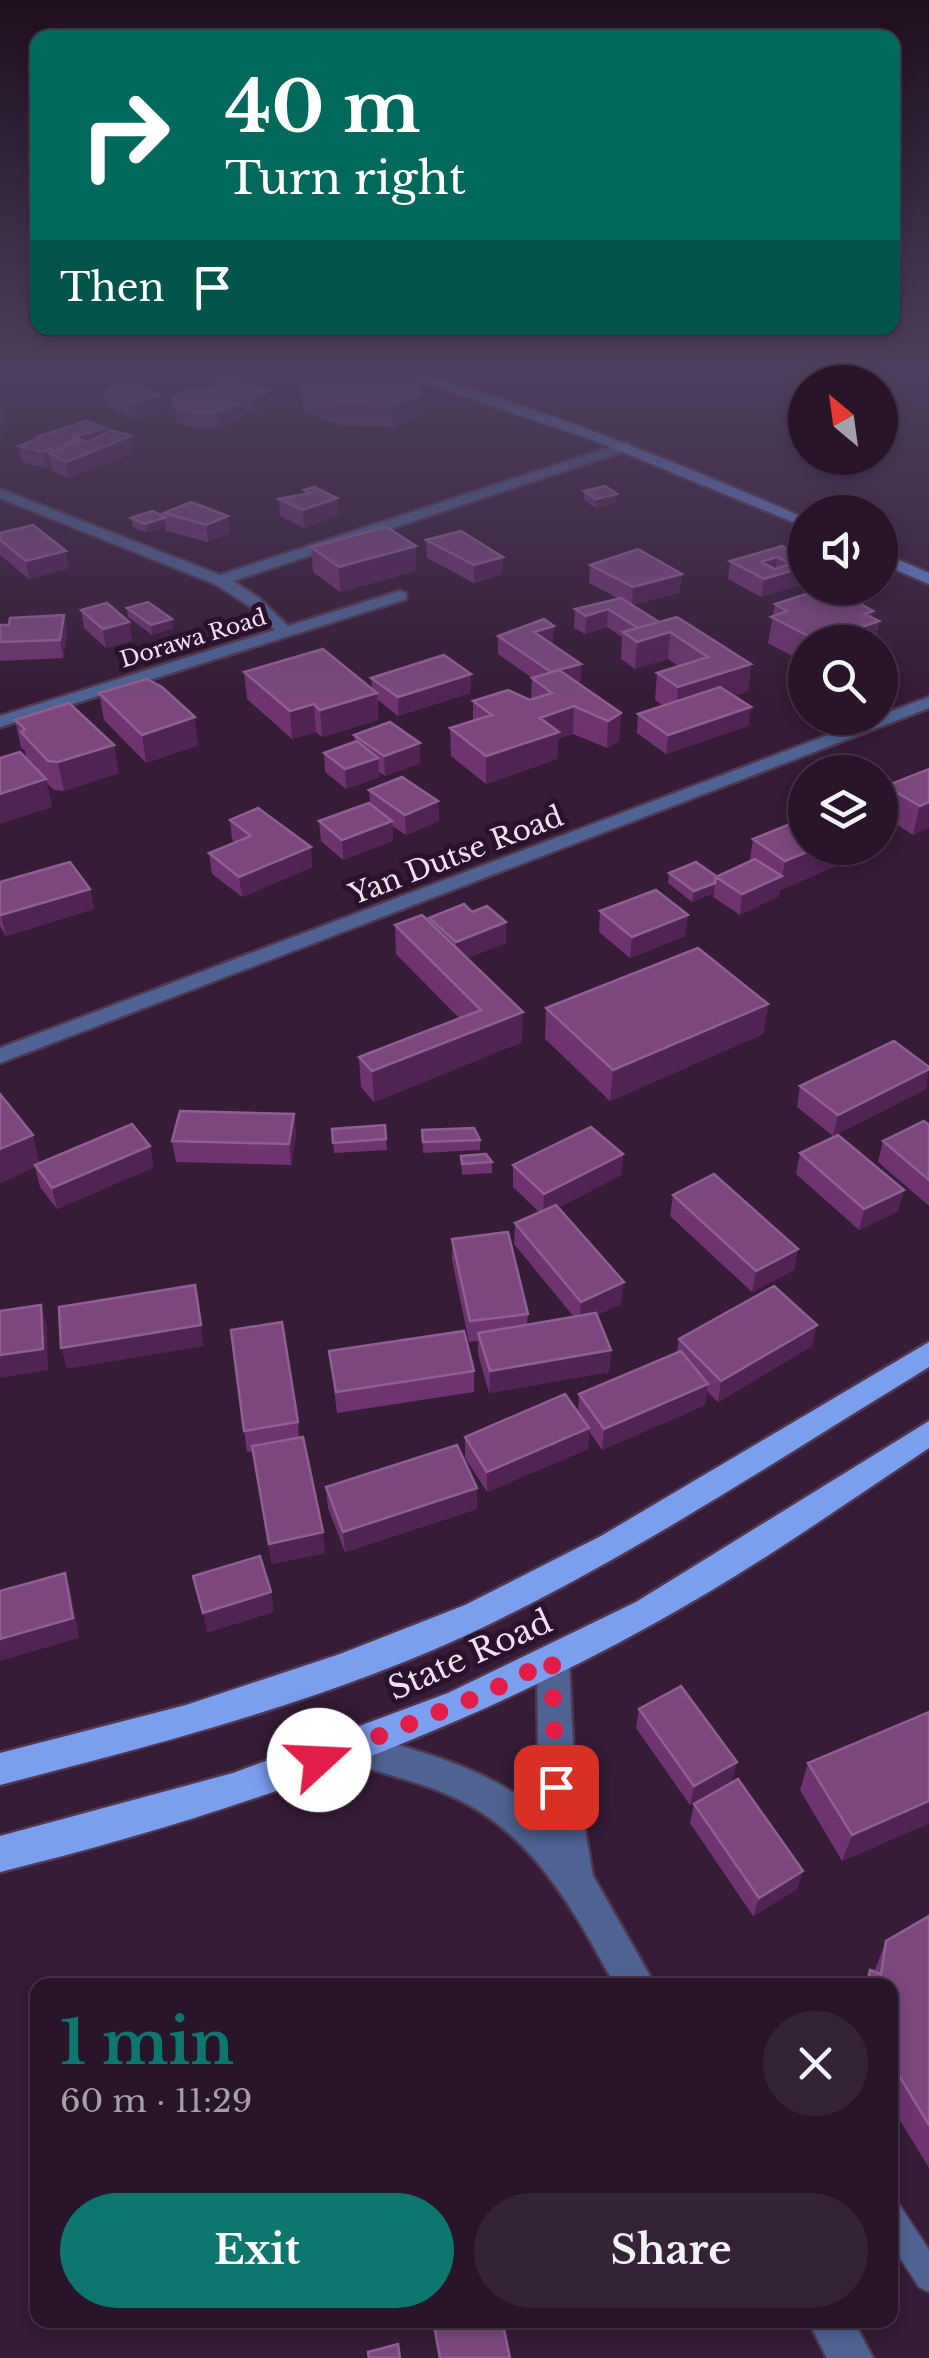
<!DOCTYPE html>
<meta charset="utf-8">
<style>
body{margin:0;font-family:"Libre Baskerville",serif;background:#342235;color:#f1f3f6;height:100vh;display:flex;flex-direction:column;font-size:38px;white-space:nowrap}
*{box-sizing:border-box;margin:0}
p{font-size:32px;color:#a59fa8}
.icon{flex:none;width:55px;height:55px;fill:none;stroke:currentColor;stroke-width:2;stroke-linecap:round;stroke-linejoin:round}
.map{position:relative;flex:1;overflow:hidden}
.details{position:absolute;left:30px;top:1978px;width:868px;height:350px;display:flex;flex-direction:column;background:#281529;border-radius:20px;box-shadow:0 5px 15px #0003,0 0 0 2px #443446}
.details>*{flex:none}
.hud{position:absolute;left:30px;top:30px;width:870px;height:305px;border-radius:20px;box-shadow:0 5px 15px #0003,0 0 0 2px #443446;background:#00695c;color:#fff;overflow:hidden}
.needle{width:65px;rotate:331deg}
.fabs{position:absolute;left:788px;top:365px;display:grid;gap:20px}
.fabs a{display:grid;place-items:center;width:110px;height:110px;border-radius:50%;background:#281529;box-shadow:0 5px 15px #0003,0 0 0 2px #443446;font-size:50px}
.pin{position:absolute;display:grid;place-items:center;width:85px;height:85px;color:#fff;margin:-42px;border-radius:20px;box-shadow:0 5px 15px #0006}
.me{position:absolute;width:110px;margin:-55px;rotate:70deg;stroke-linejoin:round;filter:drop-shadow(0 0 8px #0008)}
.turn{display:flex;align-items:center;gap:35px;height:210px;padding:0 30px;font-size:45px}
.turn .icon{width:130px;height:130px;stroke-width:2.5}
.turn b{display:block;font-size:70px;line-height:85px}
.then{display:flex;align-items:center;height:95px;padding:0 30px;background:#0003;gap:20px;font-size:38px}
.round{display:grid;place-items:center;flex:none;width:105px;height:105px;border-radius:52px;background:#342235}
.summary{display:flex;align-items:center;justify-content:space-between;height:170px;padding:0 30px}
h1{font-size:60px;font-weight:700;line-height:75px;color:#0f766e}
.cta{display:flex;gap:20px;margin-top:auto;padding:20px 30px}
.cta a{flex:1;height:115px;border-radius:60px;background:#0f766e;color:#fff;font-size:40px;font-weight:700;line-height:115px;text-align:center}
.cta a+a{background:#342235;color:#f1f3f6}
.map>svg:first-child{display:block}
</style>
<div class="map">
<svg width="929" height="2358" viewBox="0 0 929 2358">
<rect width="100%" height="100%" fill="#361c37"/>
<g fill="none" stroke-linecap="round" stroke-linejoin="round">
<defs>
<path id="lane" d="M 890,2202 L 900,2206 L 929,2250 L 929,2292 L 919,2287 L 890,2242 Z"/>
<path id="street" d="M 626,442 L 633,446 L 631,449 L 233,581 L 259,598 L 288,626 L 400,591 L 406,593 L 406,599 L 0,727 L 0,716 L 275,630 L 248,605 L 215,584 L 0,498 L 0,489 L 220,575 Z
M 929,697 L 929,708 L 0,1063 L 0,1048 Z
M 553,1645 L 565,1650 L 569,1660 L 574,1767 L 593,1876 L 655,1985 L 615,1985 C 574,1911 533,1832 451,1796 C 416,1780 377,1773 341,1759 L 336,1748 L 341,1737 L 353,1732 C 420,1752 495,1768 546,1819 L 538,1742 L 537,1660 L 541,1650 Z
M 808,2320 L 853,2320 L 873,2358 L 827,2358 Z"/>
<path id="secondary" d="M 379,368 C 414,367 449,383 483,393 C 593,428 699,472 805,518 L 805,527 L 593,440 Z
M 880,552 L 929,573 L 929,584 L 880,563 Z"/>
<path id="primary" d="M 929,1342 L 929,1367 C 785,1455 642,1550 490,1624 C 335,1699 165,1742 0,1785 L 0,1753 L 186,1705 L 340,1654 L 465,1605 L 601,1536 Z
M 929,1421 L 929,1448 C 839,1508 750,1571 655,1623 C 450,1737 228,1816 0,1872 L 0,1836 L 233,1773 L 448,1693 L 636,1602 Z"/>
</defs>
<!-- lane casing -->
<use href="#lane" stroke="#503851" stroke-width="4"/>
<!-- street casing -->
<use href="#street" stroke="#503851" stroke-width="5"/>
<!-- secondary casing -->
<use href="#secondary" stroke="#503851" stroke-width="5"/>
<!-- primary casing -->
<use href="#primary" stroke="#503851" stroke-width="5"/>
<!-- lane -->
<use href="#lane" fill="#4e6393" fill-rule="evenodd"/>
<!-- street -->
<use href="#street" fill="#4e6393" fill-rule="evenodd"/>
<!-- secondary -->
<use href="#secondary" fill="#6383d0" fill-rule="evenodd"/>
<!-- primary -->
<use href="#primary" fill="#7c9eee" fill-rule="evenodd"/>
</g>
<!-- wall -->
<path fill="#6d3470" d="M 337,368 L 420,416 L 394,427 L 340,425 L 306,413 L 303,409 L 301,386 Z
M 211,381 L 269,391 L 271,406 L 252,413 L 244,410 L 245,414 L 241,420 L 219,428 L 193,428 L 176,422 L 173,397 L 212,389 Z
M 104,391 L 162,411 L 136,419 L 106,407 Z
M 107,432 L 133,453 L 68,478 L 51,470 L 51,467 L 46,468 L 22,462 L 19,446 L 37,439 L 37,437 Z
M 304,490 L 337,498 L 338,515 L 304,528 L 280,516 L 279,499 L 304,494 Z
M 584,491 L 617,494 L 616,503 L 596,508 L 584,500 Z
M 164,513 L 228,516 L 230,533 L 208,542 L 166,531 L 165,526 L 147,533 L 133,527 L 131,518 L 164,516 Z
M 0,533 L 69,568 L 29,579 L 0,555 Z
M 426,540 L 503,557 L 502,574 L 474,583 L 427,558 Z
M 416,546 L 416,571 L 340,592 L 313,572 L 311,547 Z
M 782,546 L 805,558 L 761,597 L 728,579 L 730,561 Z
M 590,565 L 680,592 L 632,605 L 659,622 L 751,664 L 748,691 L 733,696 L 751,707 L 748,726 L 666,754 L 637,733 L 638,714 L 664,706 L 655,700 L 657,673 L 678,666 L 668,659 L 635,669 L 621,659 L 622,637 L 607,627 L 585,634 L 574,628 L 575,609 L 619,599 L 589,583 Z
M 775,604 L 872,618 L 879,621 L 875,642 L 805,642 L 805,663 L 768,643 Z
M 127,608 L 173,628 L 152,635 L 128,617 Z
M 81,610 L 129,622 L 132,641 L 106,648 L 84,628 Z
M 64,615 L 67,634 L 63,658 L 0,661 L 0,625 Z
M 554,626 L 552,644 L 581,664 L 580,683 L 578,683 L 621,713 L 619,741 L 607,748 L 573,734 L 558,739 L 557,759 L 486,784 L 451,756 L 450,728 L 473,721 L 473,701 L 531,699 L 532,678 L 498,654 L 498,636 Z
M 244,672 L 372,688 L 371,678 L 471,674 L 470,693 L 398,716 L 378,700 L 378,720 L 322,737 L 316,732 L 292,739 L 247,699 Z
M 99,693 L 198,745 L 146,763 L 104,720 Z
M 15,720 L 114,745 L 118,773 L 64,791 L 54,790 L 46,782 L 52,807 L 26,759 L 25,751 L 21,747 Z
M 354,735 L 420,763 L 385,776 L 379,772 L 379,777 L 346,789 L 325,772 L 324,753 L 355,742 Z
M 929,769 L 913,835 L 890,820 L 885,845 L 780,890 L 779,896 L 740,915 L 713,897 L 714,893 L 692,902 L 668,883 L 669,873 L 716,876 L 750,861 L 753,839 L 881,811 L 886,786 Z
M 369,790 L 438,801 L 439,821 L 406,835 L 392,826 L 393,841 L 343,860 L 321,841 L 319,821 L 370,803 Z
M 230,820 L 311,847 L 312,867 L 242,897 L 212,874 L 209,853 L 235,843 L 232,840 Z
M 0,882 L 90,889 L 94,909 L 6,936 L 0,926 Z
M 600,911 L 685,936 L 630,958 L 599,932 Z
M 429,918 L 506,943 L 467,958 L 522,1042 L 374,1102 L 361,1087 L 359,1057 L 459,1018 L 396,954 L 395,925 L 429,922 Z
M 768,1004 L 763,1034 L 610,1101 L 545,1039 L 546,1008 Z
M 800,1086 L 926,1089 L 833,1136 L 797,1107 Z
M 0,1094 L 40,1163 L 154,1167 L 57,1209 L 40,1187 L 35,1167 L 0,1183 Z
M 294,1114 L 296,1135 L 291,1165 L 176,1162 L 172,1141 Z
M 385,1125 L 387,1150 L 334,1153 L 332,1129 Z
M 929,1125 L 929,1206 L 878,1162 L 883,1141 Z
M 422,1130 L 480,1140 L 480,1150 L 423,1153 Z
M 800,1153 L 904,1190 L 898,1211 L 859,1230 L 796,1174 Z
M 623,1154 L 621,1175 L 558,1208 L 621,1304 L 597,1315 L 611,1350 L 609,1372 L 489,1393 L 478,1354 L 478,1341 L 469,1342 L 452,1260 L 452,1239 L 528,1314 L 527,1325 L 574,1317 L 514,1244 L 515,1223 L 539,1212 L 513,1187 L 513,1165 Z
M 461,1156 L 492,1162 L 492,1173 L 462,1175 Z
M 673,1195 L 798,1249 L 794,1270 L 752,1292 L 670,1216 Z
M 231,1330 L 298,1422 L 299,1437 L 325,1553 L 272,1564 L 253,1451 L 247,1452 Z
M 679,1339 L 812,1346 L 718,1402 L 707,1391 L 705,1405 L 602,1450 L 589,1431 L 588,1449 L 487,1492 L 465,1458 L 465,1437 L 578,1412 L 579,1394 L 677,1352 Z
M 329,1351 L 474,1371 L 474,1392 L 337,1413 Z
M 326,1487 L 477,1509 L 345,1552 L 328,1508 Z
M 639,1709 L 732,1781 L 690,1805 L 636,1728 Z
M 929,1712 L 929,1823 L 842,1861 L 800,1790 L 808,1763 Z
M 694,1804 L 803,1871 L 797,1889 L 753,1916 L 690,1823 Z
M 929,1916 L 929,2168 L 890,2104 L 890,1985 L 863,1985 L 870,1970 L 874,1972 L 886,1941 Z"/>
<!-- shaded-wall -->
<path fill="#512353" d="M 269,391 L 271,406 L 252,413 L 251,397 Z
M 419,394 L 420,416 L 394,427 L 393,404 Z
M 160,395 L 162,411 L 136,419 L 134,403 Z
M 243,398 L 245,414 L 241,420 L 219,428 L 217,412 Z
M 5,407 L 8,423 L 1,425 L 3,434 L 0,435 L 0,408 Z
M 106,428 L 109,444 L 49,453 L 51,467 L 46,468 L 43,452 L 73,437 Z
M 131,436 L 133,453 L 68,478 L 66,462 Z
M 617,494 L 616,503 L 596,508 L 596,499 Z
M 337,498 L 338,515 L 304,528 L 303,510 Z
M 228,516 L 230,533 L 208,542 L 206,525 Z
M 164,518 L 165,526 L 147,533 L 145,524 Z
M 416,546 L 416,571 L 340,592 L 339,567 Z
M 66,551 L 69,568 L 29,579 L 26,561 Z
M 503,557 L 502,574 L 474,583 L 474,565 Z
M 777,557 L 775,575 L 761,562 Z
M 805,567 L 805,584 L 761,597 L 764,579 Z
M 682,574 L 680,592 L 632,605 L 633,587 Z
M 608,609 L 607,627 L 585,634 L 586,616 Z
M 873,611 L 871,624 L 879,621 L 875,642 L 820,642 L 865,614 Z
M 64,615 L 67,634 L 63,658 L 60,640 Z
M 172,619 L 173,628 L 152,635 L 151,625 Z
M 129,622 L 132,641 L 106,648 L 103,629 Z
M 554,626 L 553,644 L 533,650 L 534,632 Z
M 670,632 L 668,659 L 635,669 L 637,642 Z
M 581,664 L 580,683 L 552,692 L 552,673 Z
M 751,664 L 748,691 L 676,714 L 678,687 Z
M 471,674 L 470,693 L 398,716 L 398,697 Z
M 377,693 L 378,720 L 322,737 L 320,710 Z
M 314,704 L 316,732 L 292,739 L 290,711 Z
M 574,706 L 573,734 L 558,739 L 557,759 L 486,784 L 486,756 L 540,718 Z
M 751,707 L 748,726 L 666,754 L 668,735 Z
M 621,713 L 619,741 L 607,748 L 608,721 Z
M 195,717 L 198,745 L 146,763 L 142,735 Z
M 420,743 L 420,763 L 385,776 L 384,756 Z
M 114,745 L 118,773 L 64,791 L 58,762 Z
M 378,758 L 379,777 L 346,789 L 345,769 Z
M 46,779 L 52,807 L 0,824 L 0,794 Z
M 438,801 L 439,821 L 406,835 L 405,815 Z
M 929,802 L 929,828 L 913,835 L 920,806 Z
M 891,817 L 885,845 L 780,890 L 785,861 L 817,848 L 880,848 L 880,821 Z
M 392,821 L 393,841 L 343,860 L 342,840 Z
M 311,847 L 312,867 L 242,897 L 239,877 Z
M 782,876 L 779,896 L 740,915 L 742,894 Z
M 715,883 L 714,893 L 692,902 L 694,891 Z
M 90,889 L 94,909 L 6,936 L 1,915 Z
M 688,915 L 685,936 L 630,958 L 632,937 Z
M 506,922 L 506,943 L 456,963 L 456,942 Z
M 768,1004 L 763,1034 L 610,1101 L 613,1070 Z
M 523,1012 L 522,1042 L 374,1102 L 372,1071 Z
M 929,1069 L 926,1089 L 833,1136 L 838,1115 Z
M 294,1114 L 296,1135 L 291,1165 L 289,1144 Z
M 33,1135 L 40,1165 L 0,1183 L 0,1149 Z
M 150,1146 L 154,1167 L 57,1209 L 52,1188 Z
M 623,1154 L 621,1175 L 543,1216 L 544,1194 Z
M 904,1190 L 898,1211 L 859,1230 L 864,1209 Z
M 798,1249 L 794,1270 L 752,1292 L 756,1271 Z
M 624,1282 L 621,1304 L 579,1323 L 581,1302 Z
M 195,1285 L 204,1346 L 67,1369 L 61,1348 Z
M 41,1305 L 47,1326 L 48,1370 L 0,1378 L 0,1355 Z
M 817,1325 L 812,1346 L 718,1402 L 721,1381 Z
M 611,1350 L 609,1372 L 489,1393 L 490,1371 Z
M 708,1384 L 705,1405 L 602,1450 L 604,1429 Z
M 589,1428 L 588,1449 L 487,1492 L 487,1472 Z
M 477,1488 L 477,1509 L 345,1552 L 343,1532 Z
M 323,1532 L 325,1553 L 272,1564 L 269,1544 Z
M 65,1573 L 71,1593 L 79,1638 L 0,1661 L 0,1639 Z
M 271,1592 L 274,1612 L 207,1633 L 203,1613 Z
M 737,1762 L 732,1781 L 690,1805 L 694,1786 Z
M 929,1801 L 929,1823 L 842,1861 L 852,1835 Z
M 803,1871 L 797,1889 L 753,1916 L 759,1898 Z"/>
<!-- building -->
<path fill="#7b477e" stroke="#8e5f90" stroke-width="2.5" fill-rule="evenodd" d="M 337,368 L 399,368 L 407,370 L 417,379 L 419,394 L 393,404 L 338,402 L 304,391 L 301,386 L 312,377 Z
M 230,376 L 269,391 L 251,397 L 238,392 L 243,398 L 239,404 L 217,412 L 191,412 L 174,406 L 173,397 L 186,391 L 228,388 L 211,381 Z
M 130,383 L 160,395 L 134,403 L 104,391 Z
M 86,421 L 106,428 L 73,437 L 78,439 L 43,452 L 19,446 L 40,438 L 37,437 Z
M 111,430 L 131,436 L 66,462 L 49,453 L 82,440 L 88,442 Z
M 605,486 L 617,494 L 596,499 L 584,491 Z
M 314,487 L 337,498 L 303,510 L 279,499 L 310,493 L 304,490 Z
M 191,502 L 228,516 L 206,525 L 164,513 Z
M 152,511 L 166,517 L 145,524 L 131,518 Z
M 33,525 L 66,551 L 26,561 L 0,540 L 0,533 Z
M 387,527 L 416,546 L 339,567 L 311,547 Z
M 461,531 L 503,557 L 474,565 L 426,540 Z
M 782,546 L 805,558 L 805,567 L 764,579 L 730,561 ZM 777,557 L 791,564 L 775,569 L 761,562 Z
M 638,549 L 682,574 L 633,587 L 590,565 Z
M 818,590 L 850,606 L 859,603 L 873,611 L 865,614 L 879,621 L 820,642 L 771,617 L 787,611 L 775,604 Z
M 621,598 L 659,622 L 638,628 L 608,609 L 586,616 L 575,609 Z
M 148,602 L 172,619 L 151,625 L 127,608 Z
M 107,603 L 129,622 L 103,629 L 81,610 Z
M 64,615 L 60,640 L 0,642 L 0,625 L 9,625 L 10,618 Z
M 677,617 L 751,664 L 678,687 L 657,673 L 708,657 L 670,632 L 637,642 L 623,632 Z
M 544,619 L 554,626 L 534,632 L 581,664 L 551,672 L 498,636 Z
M 323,649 L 377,693 L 320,710 L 314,704 L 290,711 L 244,672 Z
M 444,655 L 471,674 L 398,697 L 371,678 Z
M 559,670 L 621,713 L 608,721 L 574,706 L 540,718 L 559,732 L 486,756 L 450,728 L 492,715 L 473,701 L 508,690 L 530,700 L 552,693 L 532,678 Z
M 147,679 L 162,687 L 195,717 L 142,735 L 99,693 Z
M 720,687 L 751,707 L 668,735 L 638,714 Z
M 69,703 L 114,745 L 58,762 L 48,761 L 21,732 L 25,729 L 15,720 Z
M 390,722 L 420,743 L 384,756 L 354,735 Z
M 357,741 L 378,758 L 345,769 L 324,753 Z
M 20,752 L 46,779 L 0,794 L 0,758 Z
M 929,769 L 929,802 L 920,806 L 886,786 Z
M 402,777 L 438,801 L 405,815 L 369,790 Z
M 369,803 L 392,821 L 342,840 L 319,821 Z
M 258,808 L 311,847 L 239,877 L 209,853 L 251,836 L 230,820 Z
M 880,810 L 891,817 L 880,821 Z
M 805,818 L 805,848 L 817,848 L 785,861 L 753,839 Z
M 755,859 L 782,876 L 742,894 L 716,877 Z
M 70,862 L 90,889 L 1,915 L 0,913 L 0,882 Z
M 696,862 L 716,876 L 715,883 L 694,891 L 669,873 Z
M 656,890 L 688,915 L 632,937 L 600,911 Z
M 464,904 L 472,912 L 487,906 L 506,922 L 456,942 L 429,918 Z
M 422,915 L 523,1012 L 372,1071 L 359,1057 L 481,1010 L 395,925 Z
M 698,948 L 768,1004 L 613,1070 L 546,1008 Z
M 894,1041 L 929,1067 L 929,1069 L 838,1115 L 800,1086 Z
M 0,1094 L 33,1135 L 0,1149 Z
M 180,1111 L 294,1114 L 289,1144 L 172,1141 Z
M 924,1121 L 929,1125 L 929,1180 L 883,1141 Z
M 132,1124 L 150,1146 L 52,1188 L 35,1165 Z
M 385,1125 L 386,1139 L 333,1143 L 332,1129 Z
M 591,1127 L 623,1154 L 544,1194 L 513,1165 Z
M 474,1128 L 480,1140 L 423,1142 L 422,1130 Z
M 838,1135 L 904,1190 L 864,1209 L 800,1153 Z
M 486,1154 L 492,1162 L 462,1164 L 461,1156 Z
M 714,1174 L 798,1249 L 756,1271 L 673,1195 Z
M 556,1205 L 624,1282 L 581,1302 L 515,1223 Z
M 508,1232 L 528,1314 L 470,1321 L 452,1239 Z
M 195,1285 L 201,1325 L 61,1348 L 59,1307 Z
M 774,1286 L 817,1325 L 721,1381 L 679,1339 Z
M 41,1305 L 43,1349 L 0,1355 L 0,1311 Z
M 596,1313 L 611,1350 L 490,1371 L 478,1333 Z
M 282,1322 L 298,1422 L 244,1431 L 231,1330 Z
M 464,1331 L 474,1371 L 336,1392 L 329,1351 Z
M 681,1351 L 708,1384 L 604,1429 L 579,1394 Z
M 565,1394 L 589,1428 L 487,1472 L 465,1437 Z
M 303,1437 L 323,1532 L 269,1544 L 252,1446 Z
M 457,1445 L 477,1488 L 343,1532 L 326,1487 Z
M 260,1556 L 271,1592 L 203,1613 L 193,1576 Z
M 65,1573 L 73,1618 L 0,1639 L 0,1591 Z
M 681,1686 L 737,1762 L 694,1786 L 639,1709 Z
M 929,1712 L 929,1801 L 852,1835 L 808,1763 Z
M 738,1779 L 803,1871 L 759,1898 L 694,1804 Z
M 929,1916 L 929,2125 L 890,2061 L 890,1985 L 867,1985 L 870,1970 L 881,1974 L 886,1941 Z
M 433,2320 L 502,2320 L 510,2358 L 440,2358 Z
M 398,2344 L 400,2358 L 369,2358 L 368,2352 Z"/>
<!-- sky -->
<linearGradient id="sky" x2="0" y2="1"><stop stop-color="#1e0f1e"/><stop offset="0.53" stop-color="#4c405e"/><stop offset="1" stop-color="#4c405e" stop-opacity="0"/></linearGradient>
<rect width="929" height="698" fill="url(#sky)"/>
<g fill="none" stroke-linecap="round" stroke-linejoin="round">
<!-- route -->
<path stroke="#e11d48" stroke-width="18" stroke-dasharray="0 32.4" d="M 319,1760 L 482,1695 L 552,1660 L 556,1787"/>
</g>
<g text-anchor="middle" stroke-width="10" stroke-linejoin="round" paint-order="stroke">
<!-- far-street labels -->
<g font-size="22" fill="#f3e1f2" stroke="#2b122c">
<text transform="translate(193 638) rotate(-17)" y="8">Dorawa Road</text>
</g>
<!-- street labels -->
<g font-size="28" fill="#f3e1f2" stroke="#2b122c">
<text transform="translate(456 855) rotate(-21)" y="10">Yan Dutse Road</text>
</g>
<!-- near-street labels -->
<g font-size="32" fill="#f3e1f2" stroke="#2b122c">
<text transform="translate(470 1655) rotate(-24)" y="11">State Road</text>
</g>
</g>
</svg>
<div class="fabs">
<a><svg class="needle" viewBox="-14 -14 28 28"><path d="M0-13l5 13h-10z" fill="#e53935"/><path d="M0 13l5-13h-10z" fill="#a59fa8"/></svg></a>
<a><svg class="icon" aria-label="sound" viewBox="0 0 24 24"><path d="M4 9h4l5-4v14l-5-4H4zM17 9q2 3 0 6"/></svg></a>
<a><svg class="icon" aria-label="search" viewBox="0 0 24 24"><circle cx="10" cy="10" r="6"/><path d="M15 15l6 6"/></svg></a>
<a><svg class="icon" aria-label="layers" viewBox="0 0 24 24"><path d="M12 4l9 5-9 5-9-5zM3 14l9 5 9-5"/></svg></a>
</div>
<div class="pin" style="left:556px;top:1787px;background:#d93025"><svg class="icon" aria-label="arrive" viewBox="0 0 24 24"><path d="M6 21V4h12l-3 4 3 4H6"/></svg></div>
<svg class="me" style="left:319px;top:1760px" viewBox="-20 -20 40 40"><circle r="19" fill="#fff"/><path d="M0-13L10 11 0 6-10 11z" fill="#e11d48"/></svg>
<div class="hud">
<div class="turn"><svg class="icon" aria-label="right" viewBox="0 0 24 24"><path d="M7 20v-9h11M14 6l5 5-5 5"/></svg><div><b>40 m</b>Turn right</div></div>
<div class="then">Then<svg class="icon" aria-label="arrive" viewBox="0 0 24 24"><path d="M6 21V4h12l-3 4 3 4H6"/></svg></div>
</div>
<section class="details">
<div class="summary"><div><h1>1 min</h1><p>60 m · 11:29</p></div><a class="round"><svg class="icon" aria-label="close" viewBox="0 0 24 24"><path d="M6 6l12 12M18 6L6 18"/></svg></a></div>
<div class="cta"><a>Exit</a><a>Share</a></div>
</section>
</div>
